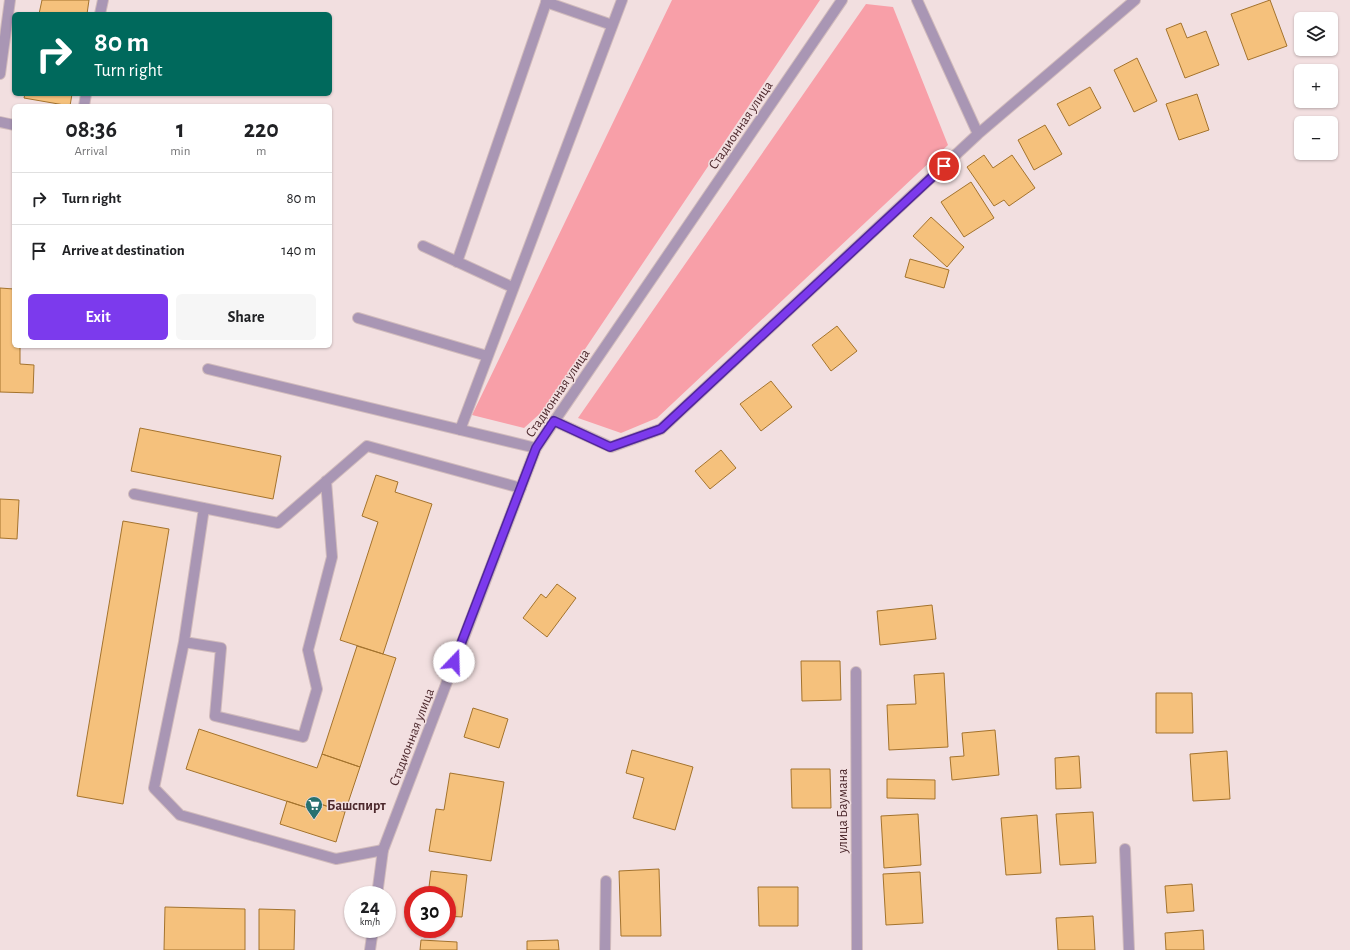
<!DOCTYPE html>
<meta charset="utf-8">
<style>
body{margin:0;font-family:"Alegreya Sans",sans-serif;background:#f6f6f6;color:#202124;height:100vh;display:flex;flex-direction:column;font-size:15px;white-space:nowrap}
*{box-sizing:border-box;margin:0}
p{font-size:13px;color:#757577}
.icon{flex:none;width:22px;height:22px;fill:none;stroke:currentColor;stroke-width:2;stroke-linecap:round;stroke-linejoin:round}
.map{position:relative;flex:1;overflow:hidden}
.details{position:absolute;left:12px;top:104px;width:320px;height:244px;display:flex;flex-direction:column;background:#fff;border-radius:6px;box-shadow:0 1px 3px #0004}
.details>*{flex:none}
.top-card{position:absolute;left:12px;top:12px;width:320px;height:84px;border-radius:6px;box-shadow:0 1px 3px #0004;background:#00695c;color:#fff;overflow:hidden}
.fabs{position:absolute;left:1294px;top:12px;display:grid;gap:8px}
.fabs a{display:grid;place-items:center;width:44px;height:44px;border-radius:6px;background:#fff;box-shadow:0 1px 3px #0004;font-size:20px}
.speed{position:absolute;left:344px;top:886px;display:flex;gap:8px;font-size:20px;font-weight:700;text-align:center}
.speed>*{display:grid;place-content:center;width:52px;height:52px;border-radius:50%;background:#fff;box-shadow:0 1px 3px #0004;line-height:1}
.speed small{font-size:10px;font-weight:400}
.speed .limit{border:6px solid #d22;background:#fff;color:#111}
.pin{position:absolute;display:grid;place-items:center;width:34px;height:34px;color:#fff;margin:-17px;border:2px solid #fff;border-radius:50%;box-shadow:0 1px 4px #0007}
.me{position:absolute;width:44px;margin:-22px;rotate:21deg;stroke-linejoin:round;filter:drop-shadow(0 0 3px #0008)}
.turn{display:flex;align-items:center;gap:14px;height:84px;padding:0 16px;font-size:18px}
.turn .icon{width:52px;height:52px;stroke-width:2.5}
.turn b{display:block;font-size:28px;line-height:34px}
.eta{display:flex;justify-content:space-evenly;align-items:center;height:68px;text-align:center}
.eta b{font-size:24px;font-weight:600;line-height:28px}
.button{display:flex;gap:8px;margin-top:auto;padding:8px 16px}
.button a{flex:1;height:46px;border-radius:6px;background:#7c3aed;color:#fff;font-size:16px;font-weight:600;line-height:46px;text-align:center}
.button a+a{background:#f6f6f6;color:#202124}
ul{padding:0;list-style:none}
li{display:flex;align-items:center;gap:12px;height:52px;padding:0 16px;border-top:1px solid #e0e0e0}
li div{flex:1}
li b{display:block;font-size:15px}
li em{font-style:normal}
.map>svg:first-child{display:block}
</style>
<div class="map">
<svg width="1350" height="950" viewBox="0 0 1350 950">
<rect width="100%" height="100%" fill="#f2dfe0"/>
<!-- green -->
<path fill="#f89fa8" d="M 672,0 L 820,0 L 544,410 L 524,428 L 472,415 Z
M 866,4 L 893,7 L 948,145 L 657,418 L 621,433 L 578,418 Z"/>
<!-- building -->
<path fill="#f5c17c" stroke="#a4732d" d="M 42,0 L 89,0 L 87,14 L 39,14 Z
M 1270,0 L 1287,46 L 1248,60 L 1231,14 Z
M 1181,23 L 1187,38 L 1206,31 L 1219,65 L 1185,78 L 1166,29 Z
M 1137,58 L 1157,101 L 1134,112 L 1114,70 Z
M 1090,87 L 1101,108 L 1069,126 L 1057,104 Z
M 25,94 L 72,94 L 70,106 L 24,98 Z
M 1197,94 L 1209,130 L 1179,140 L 1166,104 Z
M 1045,125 L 1062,154 L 1034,170 L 1018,140 Z
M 984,155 L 993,168 L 1012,155 L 1035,188 L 1009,206 L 1004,200 L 994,206 L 967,167 Z
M 971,182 L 994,218 L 964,237 L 941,202 Z
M 931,217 L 964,247 L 947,267 L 913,236 Z
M 910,259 L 949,270 L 944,288 L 905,277 Z
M 0,288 L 14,289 L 14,346 L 20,346 L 20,364 L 34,365 L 33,393 L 0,392 Z
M 837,326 L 857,351 L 831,371 L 812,345 Z
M 771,381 L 792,407 L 761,431 L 740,404 Z
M 140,428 L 281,456 L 273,499 L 131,471 Z
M 721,450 L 736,468 L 710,489 L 695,471 Z
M 376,475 L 398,482 L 395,492 L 432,504 L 383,654 L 340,640 L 378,522 L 362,516 Z
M 0,499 L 19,500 L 17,539 L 0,538 Z
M 123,521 L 169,529 L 123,804 L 77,796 Z
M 557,584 L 576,598 L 547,637 L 523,618 L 541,594 L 546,598 Z
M 932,605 L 936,639 L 880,645 L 877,611 Z
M 357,646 L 396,658 L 360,767 L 322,754 Z
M 801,661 L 840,661 L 841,700 L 802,701 Z
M 944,673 L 948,747 L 889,750 L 887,705 L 916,704 L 914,675 Z
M 1156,693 L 1192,693 L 1193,733 L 1156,733 Z
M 473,708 L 508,719 L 499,748 L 464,737 Z
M 199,729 L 317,768 L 322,754 L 360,767 L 345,812 L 314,802 L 311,809 L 186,769 Z
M 995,730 L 999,775 L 952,780 L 950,757 L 964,756 L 962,733 Z
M 632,750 L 693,767 L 675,830 L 633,818 L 644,778 L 626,773 Z
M 1227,751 L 1230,799 L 1193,801 L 1190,754 Z
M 1079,756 L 1081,788 L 1056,789 L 1055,758 Z
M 791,769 L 830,769 L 831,808 L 792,808 Z
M 450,773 L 504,782 L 491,861 L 429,851 L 436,809 L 444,810 Z
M 887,779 L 935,780 L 935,799 L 887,798 Z
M 287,801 L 311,809 L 314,802 L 345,812 L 336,842 L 280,824 Z
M 1093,812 L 1096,863 L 1060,865 L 1056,814 Z
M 918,814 L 921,865 L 884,868 L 881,816 Z
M 1037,815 L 1041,873 L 1006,875 L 1001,818 Z
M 659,869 L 661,936 L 621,936 L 619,871 Z
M 431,871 L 467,875 L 462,917 L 447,916 L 447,895 L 428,895 Z
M 920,872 L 923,923 L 886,925 L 883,874 Z
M 1192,884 L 1194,911 L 1167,913 L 1165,886 Z
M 758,887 L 798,887 L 798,926 L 759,926 Z
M 165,907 L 245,909 L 245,950 L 164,950 Z
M 259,909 L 295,910 L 294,950 L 259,950 Z
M 1093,916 L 1095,950 L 1058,950 L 1056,918 Z
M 1203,930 L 1204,950 L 1166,950 L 1165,933 Z
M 421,940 L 457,942 L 457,950 L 420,950 Z
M 558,940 L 559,950 L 527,950 L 527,941 Z"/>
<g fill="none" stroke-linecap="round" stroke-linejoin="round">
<defs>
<path id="lane" d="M 546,2 L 612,25
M 100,14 L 103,0
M 0,74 L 10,0
M 84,106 L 86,94
M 0,122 L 14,125
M 423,246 L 512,287
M 457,262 L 547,0
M 358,318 L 487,356
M 208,369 L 536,448
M 460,430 L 622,0
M 134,494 L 278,523 L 367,446 L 521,488
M 204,508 L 184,642 L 221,648 L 215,716 L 303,737 L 317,689 L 308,650 L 332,557 L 326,481
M 184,642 L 154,788 L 180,815 L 336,859 L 383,850"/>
<path id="street" d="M 917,0 L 978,134
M 554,421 L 611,447 L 661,429 L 978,134 L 1135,0
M 856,672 L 857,950
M 1125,849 L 1129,950
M 377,895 L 383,850 L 536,448 L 842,0
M 370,950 L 373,929
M 605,950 L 606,881"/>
</defs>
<!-- lane casing -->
<use href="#lane" stroke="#d1bbbc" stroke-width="12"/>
<!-- street casing -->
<use href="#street" stroke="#d1bbbc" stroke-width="12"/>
<!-- lane -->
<use href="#lane" stroke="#a996b4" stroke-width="10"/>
<!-- street -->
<use href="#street" stroke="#a996b4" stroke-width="10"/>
</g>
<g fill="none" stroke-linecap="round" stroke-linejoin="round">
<defs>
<path id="route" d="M 454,662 L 536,448 L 554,421 L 610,447 L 661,429 L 944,166"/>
</defs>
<!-- route casing -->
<use href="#route" stroke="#51269a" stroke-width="10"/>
<!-- route -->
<use href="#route" stroke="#7c3aed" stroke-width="7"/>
</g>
<!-- icons -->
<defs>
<symbol id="supermarket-pin" viewBox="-11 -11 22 30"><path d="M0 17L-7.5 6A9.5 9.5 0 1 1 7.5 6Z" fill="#277170" stroke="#f2dfe0"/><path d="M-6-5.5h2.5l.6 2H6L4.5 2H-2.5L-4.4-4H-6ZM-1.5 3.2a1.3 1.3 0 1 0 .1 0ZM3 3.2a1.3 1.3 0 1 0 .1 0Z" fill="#fff"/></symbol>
</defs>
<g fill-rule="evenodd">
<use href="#supermarket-pin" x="304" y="795" width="20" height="27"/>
</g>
<g text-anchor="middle" stroke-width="3" stroke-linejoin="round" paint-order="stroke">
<!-- street labels -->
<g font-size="14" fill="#4d292d" stroke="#f2dfe0">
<text transform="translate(740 125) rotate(-56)" y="5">Стадионная улица</text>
<text transform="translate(557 393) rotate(-56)" y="5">Стадионная улица</text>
<text transform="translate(411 737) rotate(-69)" y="5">Стадионная улица</text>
<text transform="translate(842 811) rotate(-90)" y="5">улица Баумана</text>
</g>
<!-- poi labels -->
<g font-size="14" font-weight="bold" fill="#4d292d" stroke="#f2dfe0" text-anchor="start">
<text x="327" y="810">Башспирт</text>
</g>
</g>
</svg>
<div class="fabs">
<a><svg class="icon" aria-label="layers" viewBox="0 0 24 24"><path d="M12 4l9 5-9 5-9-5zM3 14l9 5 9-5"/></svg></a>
<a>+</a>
<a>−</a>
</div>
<div class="speed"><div>24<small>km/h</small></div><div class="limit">30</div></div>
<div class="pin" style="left:944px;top:166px;background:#d93025"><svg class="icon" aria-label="arrive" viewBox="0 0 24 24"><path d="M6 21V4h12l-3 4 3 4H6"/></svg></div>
<svg class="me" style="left:454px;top:662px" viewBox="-20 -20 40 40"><circle r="19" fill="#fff"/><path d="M0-13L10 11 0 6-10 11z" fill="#7c3aed"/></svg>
<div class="top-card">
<div class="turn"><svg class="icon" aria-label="right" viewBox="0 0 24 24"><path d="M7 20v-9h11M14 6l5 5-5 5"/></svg><div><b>80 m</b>Turn right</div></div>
</div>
<section class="details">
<div class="eta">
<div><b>08:36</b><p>Arrival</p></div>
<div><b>1</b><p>min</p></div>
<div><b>220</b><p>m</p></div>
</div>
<ul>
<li><svg class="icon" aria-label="right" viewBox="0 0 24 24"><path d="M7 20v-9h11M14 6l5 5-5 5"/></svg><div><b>Turn right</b></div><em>80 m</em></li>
<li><svg class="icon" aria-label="arrive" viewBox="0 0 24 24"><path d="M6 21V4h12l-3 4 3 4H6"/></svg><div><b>Arrive at destination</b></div><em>140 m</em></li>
</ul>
<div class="button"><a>Exit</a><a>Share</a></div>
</section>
</div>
